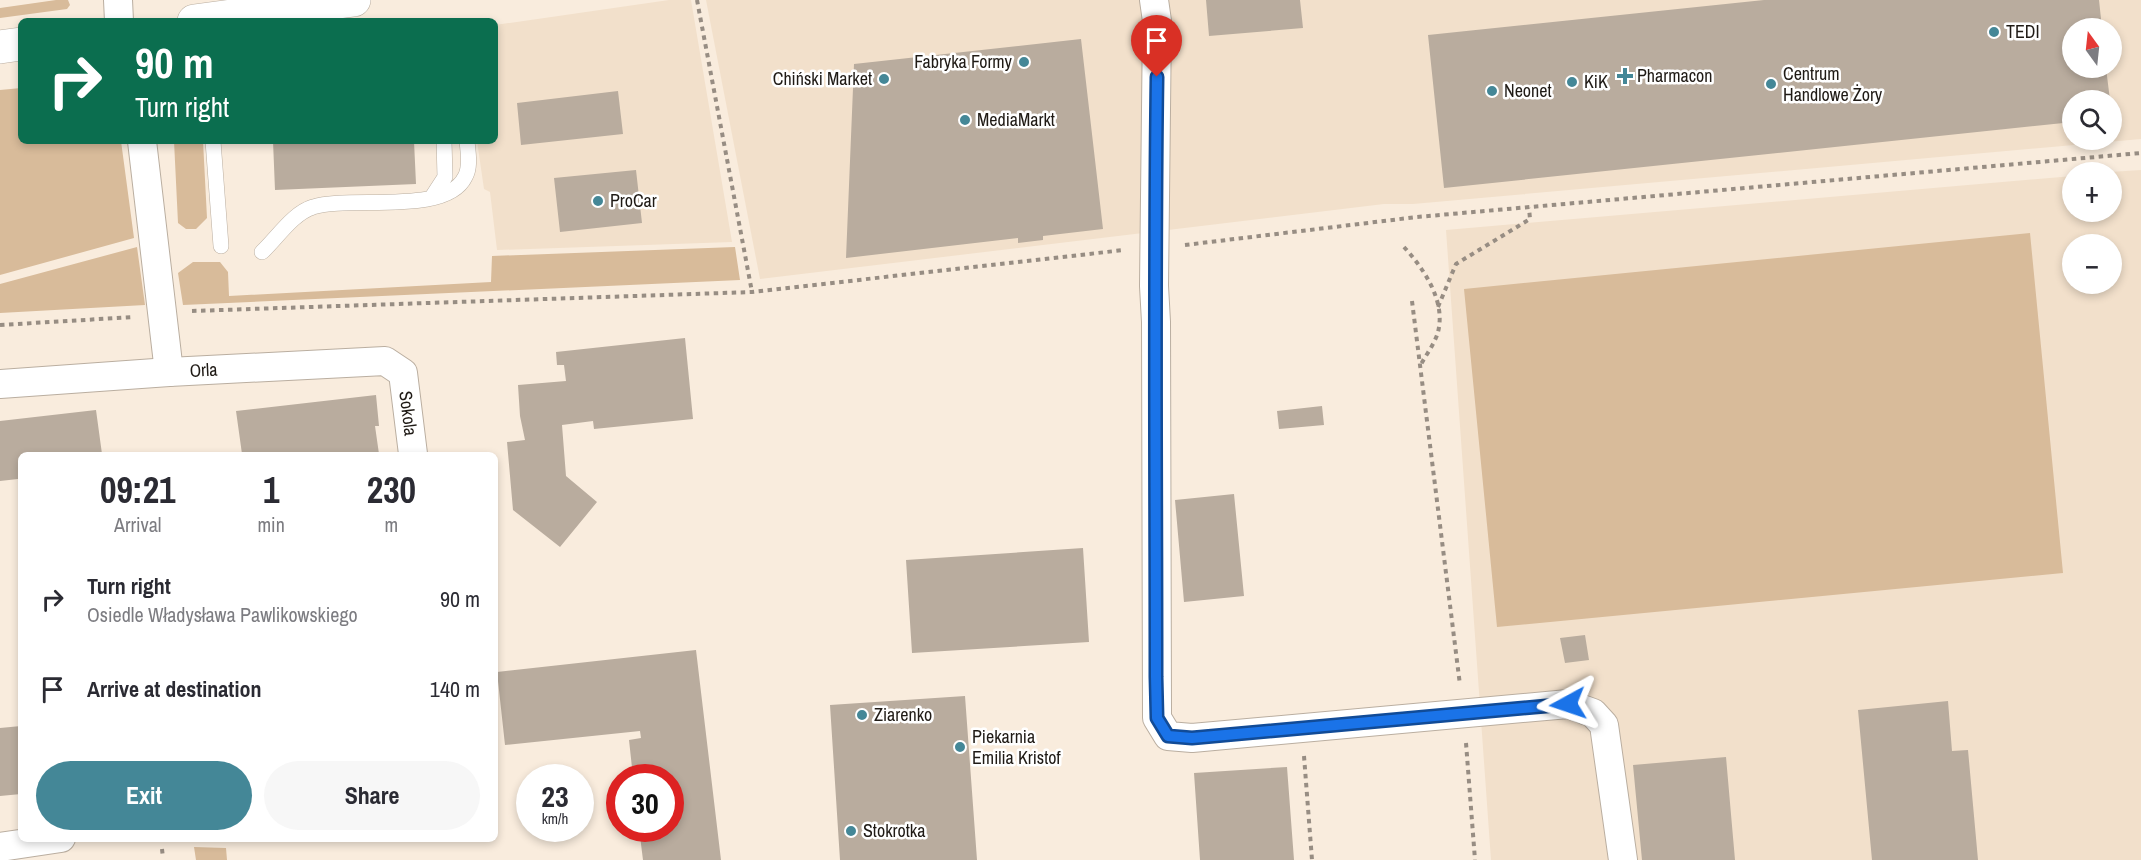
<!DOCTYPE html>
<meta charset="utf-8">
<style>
body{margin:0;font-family:"Archivo Narrow",sans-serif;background:#f7f7f7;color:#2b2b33;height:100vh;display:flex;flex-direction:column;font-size:22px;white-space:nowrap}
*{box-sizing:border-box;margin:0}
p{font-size:20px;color:#7c7c81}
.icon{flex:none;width:33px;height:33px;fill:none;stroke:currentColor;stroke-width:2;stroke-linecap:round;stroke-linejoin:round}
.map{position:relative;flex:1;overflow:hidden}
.panel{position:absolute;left:18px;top:452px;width:480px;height:390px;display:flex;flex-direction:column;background:#fff;border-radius:9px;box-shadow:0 3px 9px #0003}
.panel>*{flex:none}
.banner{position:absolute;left:18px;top:18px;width:480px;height:126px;border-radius:9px;box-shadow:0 3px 9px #0003;background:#0b6e4f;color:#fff;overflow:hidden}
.needle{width:39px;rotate:345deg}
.controls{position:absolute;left:2062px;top:18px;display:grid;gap:12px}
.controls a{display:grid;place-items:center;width:60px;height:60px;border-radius:50%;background:#fff;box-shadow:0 3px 9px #0003;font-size:30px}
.speed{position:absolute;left:516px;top:764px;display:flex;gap:12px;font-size:30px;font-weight:700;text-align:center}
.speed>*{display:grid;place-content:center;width:78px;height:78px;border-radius:50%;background:#fff;box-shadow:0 3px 9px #0003;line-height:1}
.speed small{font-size:15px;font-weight:400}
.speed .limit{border:9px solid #d22;background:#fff;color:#111}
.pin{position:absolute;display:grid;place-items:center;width:51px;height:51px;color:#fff;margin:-62px -26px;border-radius:50% 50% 50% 0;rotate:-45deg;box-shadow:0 0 6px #0007}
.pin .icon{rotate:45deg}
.me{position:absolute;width:66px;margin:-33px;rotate:265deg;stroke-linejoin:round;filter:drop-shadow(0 0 4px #0008)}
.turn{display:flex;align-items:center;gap:21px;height:126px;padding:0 18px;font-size:27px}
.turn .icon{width:78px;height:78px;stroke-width:2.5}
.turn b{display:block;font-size:42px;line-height:51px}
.eta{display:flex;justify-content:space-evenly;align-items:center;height:102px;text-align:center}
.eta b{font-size:36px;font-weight:700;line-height:42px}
.cta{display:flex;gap:12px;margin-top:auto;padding:12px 18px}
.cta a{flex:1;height:69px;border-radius:36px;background:#448797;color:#fff;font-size:24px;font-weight:700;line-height:69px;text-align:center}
.cta a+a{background:#f7f7f7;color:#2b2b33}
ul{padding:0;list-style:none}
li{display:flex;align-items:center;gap:18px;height:90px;padding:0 18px}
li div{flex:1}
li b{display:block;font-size:22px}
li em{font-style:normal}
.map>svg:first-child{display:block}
</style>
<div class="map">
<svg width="2141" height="860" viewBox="0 0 2141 860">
<rect width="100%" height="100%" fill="#f9ecdd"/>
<!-- built -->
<path fill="#f2e0cb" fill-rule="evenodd" d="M 669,0 L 691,0 L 732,242 L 497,250 L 490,192 L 484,189 L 477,141 L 495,141 L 495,25 Z
M 706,0 L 2141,0 L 2141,139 L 1413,204 L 1384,204 L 760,279 ZM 2073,28 L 2112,28 L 2112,68 L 2073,68 ZM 2073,100 L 2112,100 L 2112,140 L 2073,140 Z
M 2141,170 L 2141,860 L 1491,860 L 1446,230 L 2073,176 L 2073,212 L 2112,212 L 2112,172 L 2110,172 ZM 2073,244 L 2112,244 L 2112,284 L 2073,284 Z"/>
<!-- green -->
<path fill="#d8bb9a" d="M 56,0 L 68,0 L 70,5 L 67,9 L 0,18 L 0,8 Z
M 21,88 L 21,141 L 121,141 L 134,238 L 0,275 L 0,90 Z
M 174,141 L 203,141 L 207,218 L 196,229 L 186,229 L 178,223 Z
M 2030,233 L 2063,573 L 1497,627 L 1464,289 Z
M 137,247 L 145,305 L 0,313 L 0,284 Z
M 735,247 L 740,280 L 183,305 L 178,273 L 193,262 L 220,262 L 228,272 L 229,296 L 491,282 L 492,256 Z
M 194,847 L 226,848 L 227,860 L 196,860 Z"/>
<!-- building -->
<path fill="#b9ac9e" d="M 1206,0 L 1300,0 L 1303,28 L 1209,36 Z
M 1764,0 L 2099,0 L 2102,28 L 2073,28 L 2073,68 L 2106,68 L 2110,100 L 2073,100 L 2073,122 L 1444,188 L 1428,35 Z
M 1081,39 L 1103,229 L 1043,236 L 1043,240 L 1018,243 L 1018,238 L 846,258 L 854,64 Z
M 618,91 L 623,134 L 521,145 L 517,103 Z
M 273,141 L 414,141 L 416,184 L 275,190 Z
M 636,170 L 642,223 L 560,232 L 554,178 Z
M 685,338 L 693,419 L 594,429 L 593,421 L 562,425 L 566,476 L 597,502 L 560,547 L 513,510 L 507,442 L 525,440 L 520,416 L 518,385 L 566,381 L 564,365 L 557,365 L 556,352 Z
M 376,395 L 379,426 L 375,426 L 379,454 L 242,454 L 236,411 Z
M 1322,406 L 1324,425 L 1279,429 L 1277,411 Z
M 96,410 L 102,454 L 21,454 L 21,487 L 18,479 L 0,481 L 0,421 Z
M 1234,494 L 1244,596 L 1184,602 L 1175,500 Z
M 1083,548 L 1089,642 L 912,653 L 906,560 Z
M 1585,635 L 1589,660 L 1565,663 L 1560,638 Z
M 696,650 L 721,860 L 643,860 L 639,828 L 670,828 L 670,777 L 633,777 L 629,740 L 641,738 L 640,731 L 505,745 L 497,672 Z
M 965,696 L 977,860 L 840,860 L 830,705 Z
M 1948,701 L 1952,751 L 1968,750 L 1978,860 L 1872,860 L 1858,710 Z
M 21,726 L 21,794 L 0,796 L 0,728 Z
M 1726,757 L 1735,860 L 1642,860 L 1633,765 Z
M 1287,767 L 1294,860 L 1200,860 L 1194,773 Z"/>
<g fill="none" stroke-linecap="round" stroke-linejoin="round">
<defs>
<path id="lane" d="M 213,141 L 221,246
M 432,197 L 445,177 L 444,141
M 262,252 C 277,238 293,213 313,207 C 349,195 446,216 465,177 C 471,167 468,152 467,141"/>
<g id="street">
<path d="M 118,0 L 119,21"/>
<path d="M 1154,0 L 1157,21 L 1154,286 L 1156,322 L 1157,718 L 1168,736 L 1192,738 L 1568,704 L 1593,713 L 1604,725 L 1623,860"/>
<path d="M 142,141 L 169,372"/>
<path id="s1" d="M 0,384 L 169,372 L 385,361 L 403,373 L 413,454"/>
<path d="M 0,847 L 61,838"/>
</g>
<path id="secondary" d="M 194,21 L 354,0
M 0,47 L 21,44"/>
</defs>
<!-- lane casing -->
<use href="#lane" stroke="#baaea0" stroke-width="16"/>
<!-- street casing -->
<use href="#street" stroke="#baaea0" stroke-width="30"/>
<!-- secondary casing -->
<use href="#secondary" stroke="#baaea0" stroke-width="34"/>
<!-- path -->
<path stroke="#978d83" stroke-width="4" stroke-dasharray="4.5 4.5" stroke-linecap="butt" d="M 697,0 L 752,292
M 1185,245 L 1417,217 L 2141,153
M 1404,247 C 1424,269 1446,301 1438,332 C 1435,343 1426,355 1420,366
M 1412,301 L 1460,685
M 1438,307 L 1456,264 L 1530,219 L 1529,208
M 192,311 L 752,292 L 1124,250
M 0,325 L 134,317
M 1466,743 L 1475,860
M 1304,756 L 1312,860
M 162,849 L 163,858"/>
<!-- lane -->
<use href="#lane" stroke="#fff" stroke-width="15"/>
<!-- street -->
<use href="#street" stroke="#fff" stroke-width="28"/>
<!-- secondary -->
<use href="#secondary" stroke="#fff" stroke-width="33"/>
</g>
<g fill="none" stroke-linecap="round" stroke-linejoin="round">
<defs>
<path id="route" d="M 1157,77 C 1154,277 1156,477 1156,677 L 1157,718 L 1168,736 L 1192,738 L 1568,704"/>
</defs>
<!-- route casing -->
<use href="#route" stroke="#114b97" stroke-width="15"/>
<!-- route -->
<use href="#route" stroke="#1a73e8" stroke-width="10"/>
</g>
<!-- markers -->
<g fill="#448797" stroke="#fff" stroke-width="2">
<circle cx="1994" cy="32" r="6"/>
<circle cx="1024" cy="62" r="6"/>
<path d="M1622 67h6v6h6v6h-6v6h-6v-6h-6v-6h6z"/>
<circle cx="884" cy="79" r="6"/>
<circle cx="1572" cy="82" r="6"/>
<circle cx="1771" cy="84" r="6"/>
<circle cx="1492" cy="91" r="6"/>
<circle cx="965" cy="120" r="6"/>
<circle cx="598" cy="201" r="6"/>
<circle cx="862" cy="715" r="6"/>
<circle cx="960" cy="747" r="6"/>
<circle cx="851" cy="831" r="6"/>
</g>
<g text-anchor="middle" stroke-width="5" stroke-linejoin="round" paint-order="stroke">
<!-- poi labels -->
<g font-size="18" fill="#1f1a15" stroke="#fff" text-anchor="start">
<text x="2006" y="38">TEDI</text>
<text x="1012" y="68" text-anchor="end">Fabryka Formy</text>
<text x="1783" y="80">Centrum<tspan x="1783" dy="21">Handlowe Żory</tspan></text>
<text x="1637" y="82">Pharmacon</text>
<text x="872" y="85" text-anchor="end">Chiński Market</text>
<text x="1584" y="88">KiK</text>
<text x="1504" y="97">Neonet</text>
<text x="977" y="126">MediaMarkt</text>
<text x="610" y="207">ProCar</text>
<text x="874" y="721">Ziarenko</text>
<text x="972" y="743">Piekarnia<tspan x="972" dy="21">Emilia Kristof</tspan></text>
<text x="863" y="837">Stokrotka</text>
</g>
<!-- street labels -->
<g font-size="18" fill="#1f1a15" stroke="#fff">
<text dy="6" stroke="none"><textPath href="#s1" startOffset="204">Orla</textPath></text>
<text dy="6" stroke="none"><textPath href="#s1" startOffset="448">Sokola</textPath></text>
</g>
</g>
</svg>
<div class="controls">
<a><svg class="needle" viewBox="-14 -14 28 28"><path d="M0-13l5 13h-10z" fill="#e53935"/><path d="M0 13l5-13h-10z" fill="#7c7c81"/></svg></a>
<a><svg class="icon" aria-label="search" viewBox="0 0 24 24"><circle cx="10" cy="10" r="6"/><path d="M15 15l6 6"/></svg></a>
<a>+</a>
<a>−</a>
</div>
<div class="speed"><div>23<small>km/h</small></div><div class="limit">30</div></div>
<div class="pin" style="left:1157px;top:77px;background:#d93025"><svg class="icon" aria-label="arrive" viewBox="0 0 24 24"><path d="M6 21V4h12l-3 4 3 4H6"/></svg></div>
<svg class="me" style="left:1568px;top:704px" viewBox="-20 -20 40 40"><path d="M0-17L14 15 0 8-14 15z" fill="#1a73e8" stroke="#fff" stroke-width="4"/></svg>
<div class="banner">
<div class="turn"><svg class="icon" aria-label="right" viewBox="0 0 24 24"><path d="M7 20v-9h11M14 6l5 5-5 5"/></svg><div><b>90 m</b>Turn right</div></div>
</div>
<section class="panel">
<div class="eta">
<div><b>09:21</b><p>Arrival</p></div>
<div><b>1</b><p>min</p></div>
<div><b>230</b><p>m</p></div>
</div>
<ul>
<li><svg class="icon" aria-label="right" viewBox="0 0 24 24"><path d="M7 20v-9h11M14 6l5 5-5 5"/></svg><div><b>Turn right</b><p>Osiedle Władysława Pawlikowskiego</p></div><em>90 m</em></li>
<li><svg class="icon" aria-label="arrive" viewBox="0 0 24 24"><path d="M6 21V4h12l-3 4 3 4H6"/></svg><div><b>Arrive at destination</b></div><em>140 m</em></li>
</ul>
<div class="cta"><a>Exit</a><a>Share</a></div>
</section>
</div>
